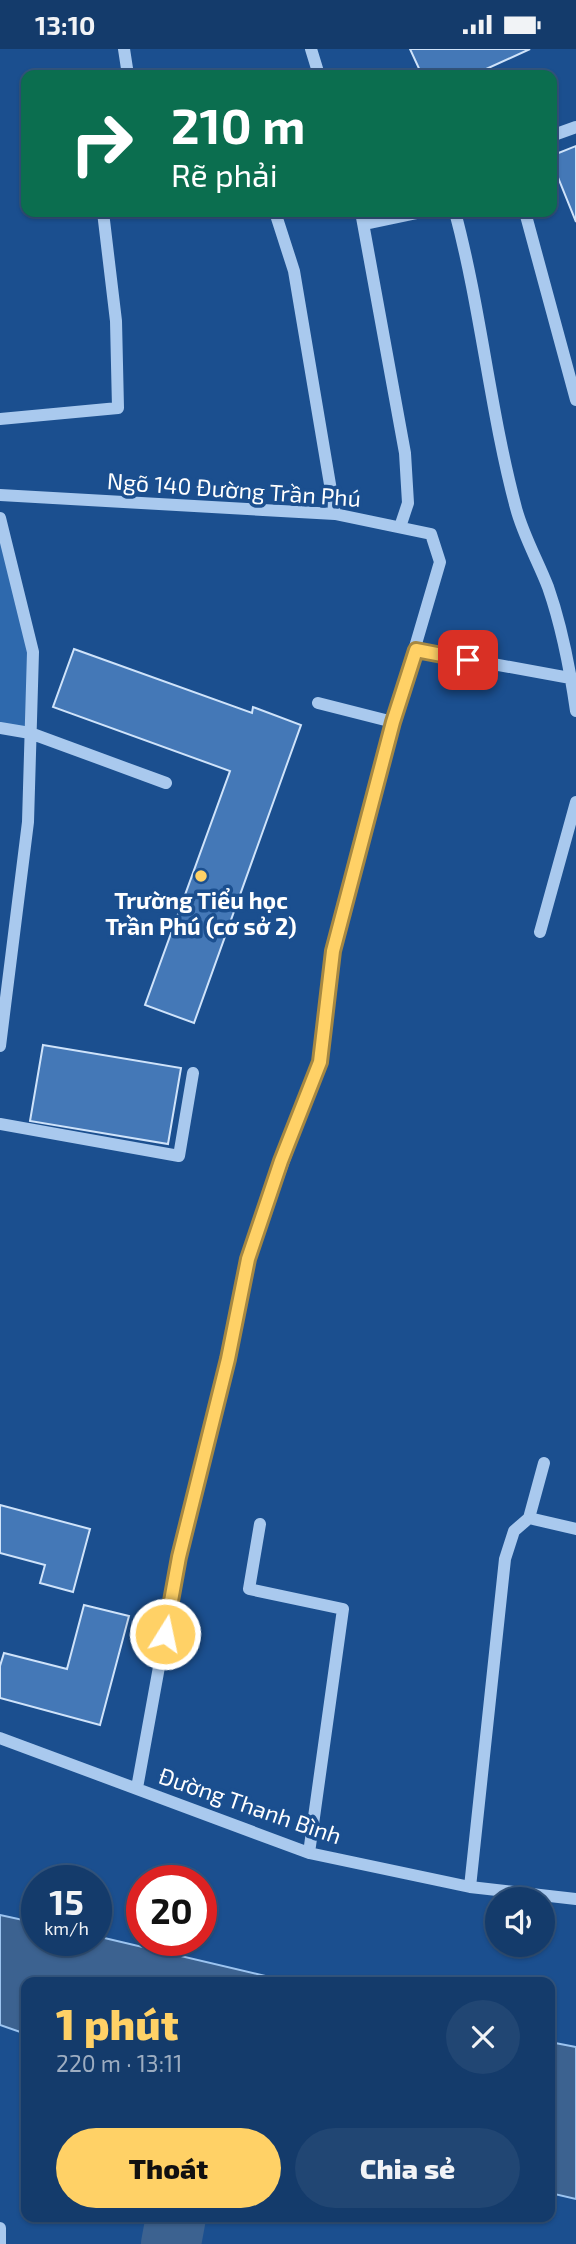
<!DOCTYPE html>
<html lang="vi">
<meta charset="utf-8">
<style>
body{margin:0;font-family:"Exo 2",sans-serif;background:#214673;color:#f1f3f6;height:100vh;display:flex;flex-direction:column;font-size:26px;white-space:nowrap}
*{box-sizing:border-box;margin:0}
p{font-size:23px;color:#9dadc1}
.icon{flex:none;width:38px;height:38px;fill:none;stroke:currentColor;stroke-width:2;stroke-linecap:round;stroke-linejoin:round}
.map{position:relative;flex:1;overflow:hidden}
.side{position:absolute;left:21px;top:1928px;width:534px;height:245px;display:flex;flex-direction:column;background:#143b6b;border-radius:14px;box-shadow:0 2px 5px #0004,0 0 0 2px #33557e}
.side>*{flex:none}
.guide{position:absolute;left:21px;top:21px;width:536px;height:147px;border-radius:14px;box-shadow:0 2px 5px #0004,0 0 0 2px #33557e;background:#0b6e4f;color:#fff;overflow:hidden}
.fabs{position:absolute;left:485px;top:1838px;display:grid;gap:14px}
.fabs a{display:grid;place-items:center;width:70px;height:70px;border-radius:50%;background:#143b6b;box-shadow:0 2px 5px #0004,0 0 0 2px #33557e;font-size:35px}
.speed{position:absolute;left:21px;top:1816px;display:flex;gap:14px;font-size:35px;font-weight:700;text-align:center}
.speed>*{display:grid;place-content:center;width:91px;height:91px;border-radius:50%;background:#143b6b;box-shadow:0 2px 5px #0004,0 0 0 2px #33557e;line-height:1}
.speed small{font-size:18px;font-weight:400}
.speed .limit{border:10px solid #d22;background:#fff;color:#111}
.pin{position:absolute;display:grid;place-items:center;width:60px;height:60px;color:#fff;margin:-30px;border-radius:14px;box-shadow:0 4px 10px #0006}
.me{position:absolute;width:77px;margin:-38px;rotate:10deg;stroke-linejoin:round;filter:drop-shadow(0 0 5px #0008)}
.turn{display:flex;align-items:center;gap:24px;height:147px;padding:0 35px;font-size:32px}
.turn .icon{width:91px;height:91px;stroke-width:2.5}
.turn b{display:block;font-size:49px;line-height:60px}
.round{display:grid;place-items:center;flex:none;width:74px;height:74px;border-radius:37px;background:#214673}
.head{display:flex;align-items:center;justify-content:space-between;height:119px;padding:0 35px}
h1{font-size:42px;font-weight:800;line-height:52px;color:#ffd166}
.primary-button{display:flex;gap:14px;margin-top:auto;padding:14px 35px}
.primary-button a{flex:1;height:80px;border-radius:42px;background:#ffd166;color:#111;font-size:28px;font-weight:800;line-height:80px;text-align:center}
.primary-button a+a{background:#214673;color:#f1f3f6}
.status{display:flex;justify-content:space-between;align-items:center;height:49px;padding:0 35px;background:#143b6b;direction:ltr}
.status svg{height:19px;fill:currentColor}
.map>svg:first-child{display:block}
</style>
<div class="status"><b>13:10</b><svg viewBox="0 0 49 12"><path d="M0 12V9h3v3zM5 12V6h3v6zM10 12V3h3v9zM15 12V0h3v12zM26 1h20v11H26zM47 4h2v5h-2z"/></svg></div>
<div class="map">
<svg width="576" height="2195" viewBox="0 0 576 2195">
<rect width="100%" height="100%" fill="#1b4f8f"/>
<!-- green -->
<path fill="#2e69ad" d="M 0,469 L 33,603 L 30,684 L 0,679 Z"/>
<!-- water -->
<path fill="#3c6290" stroke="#9cc4f0" stroke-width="2" d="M 0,1866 L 37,1874 L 37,1892 L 96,1892 L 96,1887 L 295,1934 L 26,1934 L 26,1985 L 0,1976 Z
M 550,1993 L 576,1998 L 576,2150 L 550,2144 Z"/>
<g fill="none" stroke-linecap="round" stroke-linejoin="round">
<!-- river -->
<path stroke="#3c6290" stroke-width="60" d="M 171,2195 L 176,2168"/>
</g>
<!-- building -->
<path fill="#4478b7" stroke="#cfe3fa" stroke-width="2" d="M 410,0 L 530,0 L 473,26 L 422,26 Z
M 576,97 L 576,173 L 551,111 L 551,107 Z
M 74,600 L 252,664 L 253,658 L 301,676 L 194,974 L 145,956 L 230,722 L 53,658 Z
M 43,996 L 181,1019 L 168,1095 L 30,1072 Z
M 0,1456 L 90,1480 L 73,1543 L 40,1534 L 45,1516 L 0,1504 Z
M 84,1556 L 129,1567 L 100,1676 L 0,1649 L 0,1617 L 4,1604 L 67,1620 Z"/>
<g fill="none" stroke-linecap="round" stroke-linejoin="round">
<!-- minor -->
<path stroke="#a9c9ee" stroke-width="12" d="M 124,0 L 128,26
M 311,0 L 319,26
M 551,87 L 576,78
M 275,163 L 294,222 L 335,465
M 361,163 L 405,404 L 408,454 L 400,478
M 455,163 C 481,260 490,362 516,459 C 523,486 538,512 548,538 C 562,578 570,620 576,662
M 525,163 L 576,351
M 365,175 L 422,163
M 0,370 L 118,359 L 116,272 L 103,163
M 0,446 L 335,465 L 431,485 L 440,513 L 393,673 L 333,903 L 320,1013 L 248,1210 L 227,1310 L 179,1508 L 137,1739
M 0,469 L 33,603 L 28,773 L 0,997
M 416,601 L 576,630
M 318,654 L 393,673
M 0,679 L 30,684 L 166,734
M 540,883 L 576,753
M 0,1075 L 179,1107 L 193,1024
M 529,1469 L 576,1480
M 260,1475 L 249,1540 L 343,1560 L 309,1804
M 0,1689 L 309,1804 L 470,1838 L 576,1850
M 470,1838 L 505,1510 L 514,1482 L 529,1469 L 544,1414
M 0,2179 L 0,2195"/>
</g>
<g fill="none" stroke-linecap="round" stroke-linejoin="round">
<defs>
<path id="route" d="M 165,1585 L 179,1508 L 228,1310 L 248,1210 L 281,1112 L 320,1013 L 333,902 L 393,673 L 416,601 L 468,611"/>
</defs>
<!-- route casing -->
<use href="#route" stroke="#a68842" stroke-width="18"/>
<!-- route -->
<use href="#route" stroke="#ffd166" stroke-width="12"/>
</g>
<!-- markers -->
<circle fill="#ffd166" stroke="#1b4f8f" stroke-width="2.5" cx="201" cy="827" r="7"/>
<g text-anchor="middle" stroke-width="7" stroke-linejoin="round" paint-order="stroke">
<!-- street labels -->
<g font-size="23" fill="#fff" stroke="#1b4f8f">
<text transform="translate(234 441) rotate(4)" y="8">Ngõ 140 Đường Trần Phú</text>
<text transform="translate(250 1757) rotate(19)" y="8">Đường Thanh Bình</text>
</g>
<!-- poi labels -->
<g font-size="23" font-weight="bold" fill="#fff" stroke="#1b4f8f">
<text x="201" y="860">Trường Tiểu học<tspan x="201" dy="26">Trần Phú (cơ sở 2)</tspan></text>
</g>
</g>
</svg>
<div class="fabs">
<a><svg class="icon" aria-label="sound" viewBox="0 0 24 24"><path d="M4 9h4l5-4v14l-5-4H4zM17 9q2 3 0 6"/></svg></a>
</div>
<div class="speed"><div>15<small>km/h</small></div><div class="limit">20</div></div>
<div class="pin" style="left:468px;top:611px;background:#d93025"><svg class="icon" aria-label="arrive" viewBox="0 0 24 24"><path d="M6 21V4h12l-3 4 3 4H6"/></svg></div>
<svg class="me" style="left:165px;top:1585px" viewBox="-20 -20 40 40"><circle r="17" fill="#ffd166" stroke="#fff" stroke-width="3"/><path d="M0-11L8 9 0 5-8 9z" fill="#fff"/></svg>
<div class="guide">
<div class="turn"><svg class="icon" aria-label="right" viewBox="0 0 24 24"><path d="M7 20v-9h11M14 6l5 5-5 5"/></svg><div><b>210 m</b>Rẽ phải</div></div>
</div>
<section class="side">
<div class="head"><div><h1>1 phút</h1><p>220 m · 13:11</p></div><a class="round"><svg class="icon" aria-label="close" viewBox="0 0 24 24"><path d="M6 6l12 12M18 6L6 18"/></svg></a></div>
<div class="primary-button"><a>Thoát</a><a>Chia sẻ</a></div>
</section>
</div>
